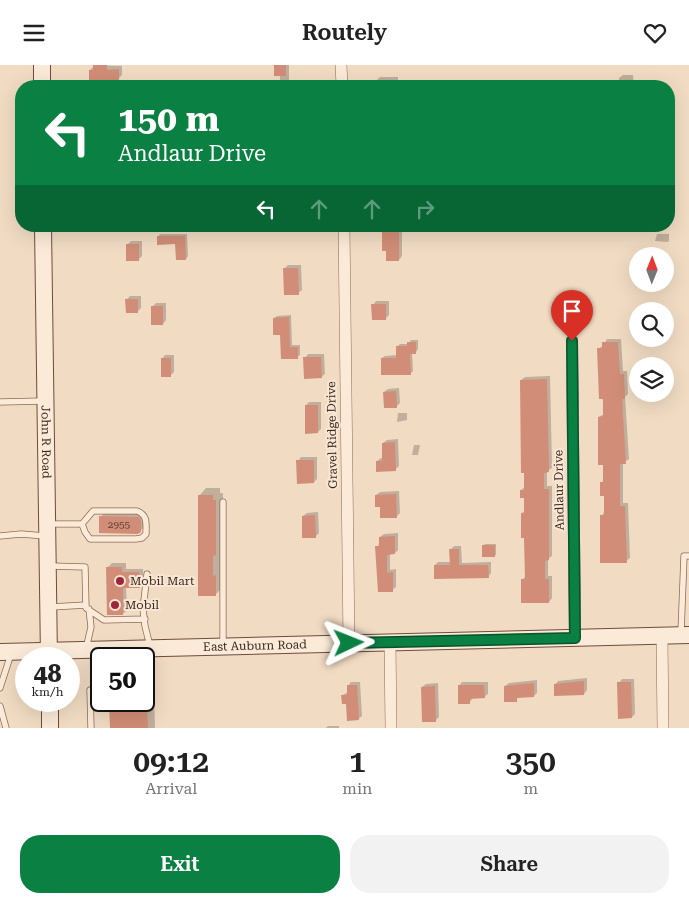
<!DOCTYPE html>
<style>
body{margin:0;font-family:"Roboto Serif",serif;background:#f2f2f2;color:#222;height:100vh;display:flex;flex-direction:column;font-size:19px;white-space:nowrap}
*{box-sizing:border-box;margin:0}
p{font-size:16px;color:#767676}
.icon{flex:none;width:28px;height:28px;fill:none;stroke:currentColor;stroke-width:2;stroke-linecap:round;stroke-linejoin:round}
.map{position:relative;height:663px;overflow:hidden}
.drawer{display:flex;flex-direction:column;background:#fff;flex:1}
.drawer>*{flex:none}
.hud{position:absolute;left:15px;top:15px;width:660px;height:152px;border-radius:20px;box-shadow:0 5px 20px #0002;background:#0b8043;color:#fff;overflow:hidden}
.needle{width:32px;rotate:1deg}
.tools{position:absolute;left:629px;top:182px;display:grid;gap:10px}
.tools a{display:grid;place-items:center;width:45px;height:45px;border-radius:50%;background:#fff;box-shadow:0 5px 20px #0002;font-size:25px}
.speed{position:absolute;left:15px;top:582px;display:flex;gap:10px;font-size:25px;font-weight:700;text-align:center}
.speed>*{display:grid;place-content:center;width:65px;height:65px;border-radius:50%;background:#fff;box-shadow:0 5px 20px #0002;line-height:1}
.speed small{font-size:12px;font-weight:400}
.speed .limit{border:2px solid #111;border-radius:8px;background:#fff;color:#111}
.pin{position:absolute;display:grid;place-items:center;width:42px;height:42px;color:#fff;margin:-51px -21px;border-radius:50% 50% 50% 0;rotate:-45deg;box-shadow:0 0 5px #0007}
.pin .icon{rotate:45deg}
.me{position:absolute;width:55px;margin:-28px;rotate:88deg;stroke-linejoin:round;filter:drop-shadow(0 0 4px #0008)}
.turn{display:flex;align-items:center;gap:18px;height:105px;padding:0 20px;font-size:22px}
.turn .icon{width:65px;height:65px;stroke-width:2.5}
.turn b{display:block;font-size:35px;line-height:42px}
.lanes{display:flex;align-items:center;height:48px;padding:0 20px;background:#0003;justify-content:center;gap:25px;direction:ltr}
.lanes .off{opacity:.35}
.eta{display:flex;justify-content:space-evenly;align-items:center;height:85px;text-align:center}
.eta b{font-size:30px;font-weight:600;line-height:35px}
.action{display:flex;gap:10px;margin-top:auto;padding:10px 20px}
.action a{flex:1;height:58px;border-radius:20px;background:#0b8043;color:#fff;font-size:20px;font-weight:600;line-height:58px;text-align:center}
.action a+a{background:#f2f2f2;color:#222}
header{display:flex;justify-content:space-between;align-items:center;height:65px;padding:0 20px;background:#fff;font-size:22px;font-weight:600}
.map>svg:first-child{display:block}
</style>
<header><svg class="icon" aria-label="menu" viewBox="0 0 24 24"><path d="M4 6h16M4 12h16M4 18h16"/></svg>Routely<svg class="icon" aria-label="heart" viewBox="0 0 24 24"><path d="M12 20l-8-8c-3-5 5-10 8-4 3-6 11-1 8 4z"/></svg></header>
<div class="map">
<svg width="689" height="663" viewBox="0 0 689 663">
<rect width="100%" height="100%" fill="#f1dbc3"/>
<!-- shadow -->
<path fill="#0003" d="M 95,0 L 122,1 L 122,10 L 118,14 L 90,5 Z
M 275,0 L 289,0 L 289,20 L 295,20 L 295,21 L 280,21 L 280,9 Z
M 623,10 L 633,10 L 634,21 L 619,21 L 619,13 Z
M 380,12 L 398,12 L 398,21 L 376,21 L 376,16 Z
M 513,19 L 525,19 L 525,21 L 511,21 Z
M 276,161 L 286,161 L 286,162 L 276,164 Z
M 383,161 L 402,161 L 402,191 L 399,195 L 387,185 L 383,185 Z
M 160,169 L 187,169 L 188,191 L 186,194 L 177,178 L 158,172 Z
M 657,169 L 669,169 L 669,175 L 668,177 L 655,176 Z
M 131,176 L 142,176 L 142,191 L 138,195 L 127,180 Z
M 288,200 L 301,200 L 302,225 L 298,228 L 284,204 Z
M 130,231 L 141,231 L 141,243 L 137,247 L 127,234 Z
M 376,236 L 389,236 L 389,250 L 385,254 L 373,240 Z
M 156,238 L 166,238 L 166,255 L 163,259 L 152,242 Z
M 291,250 L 292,280 L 300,280 L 300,290 L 297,292 L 282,293 L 281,268 L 274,253 L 277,251 Z
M 607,274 L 621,274 L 623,306 L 627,306 L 628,329 L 625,332 L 629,394 L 623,398 L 623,438 L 628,438 L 630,493 L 626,496 L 601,451 L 605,447 L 605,430 L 601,418 L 604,415 L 604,399 L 599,352 L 604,349 L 598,284 L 604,280 Z
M 411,275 L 418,275 L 418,284 L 416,287 L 412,287 L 413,306 L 410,309 L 382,293 L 385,291 L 397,290 L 397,282 L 400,279 L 408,279 Z
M 308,289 L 324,289 L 325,309 L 321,312 L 305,293 Z
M 165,290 L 174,290 L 174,307 L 171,310 L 162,294 Z
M 550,311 L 552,403 L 547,406 L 547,421 L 552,421 L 552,491 L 548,494 L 548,511 L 552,511 L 552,533 L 549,537 L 522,515 L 526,511 L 525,471 L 522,448 L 526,445 L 525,431 L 521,425 L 525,422 L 521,315 L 525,312 Z
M 399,323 L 400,338 L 396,342 L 384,327 L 388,324 Z
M 309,337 L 321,337 L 321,364 L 318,367 L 306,340 Z
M 398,348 L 407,348 L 407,355 L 397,357 Z
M 398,374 L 399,401 L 395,405 L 377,396 L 381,393 L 383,393 L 383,378 L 387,375 Z
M 414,380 L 420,380 L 418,390 L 412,390 Z
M 301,392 L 317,392 L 317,414 L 314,417 L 298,396 Z
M 206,423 L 220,423 L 220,428 L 223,428 L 223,522 L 215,530 L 199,431 Z
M 399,426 L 400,448 L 396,452 L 381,441 L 376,430 L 380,427 Z
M 106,446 L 144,447 L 146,460 L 140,466 L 101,452 Z
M 318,447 L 319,468 L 315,472 L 303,451 L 307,448 Z
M 398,468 L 398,485 L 395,488 L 390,488 L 390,505 L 396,504 L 396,522 L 392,525 L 377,482 L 380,478 L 380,472 L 384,469 Z
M 485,479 L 496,479 L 496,490 L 494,491 L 483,481 Z
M 454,481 L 461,481 L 462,498 L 491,497 L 491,508 L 488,512 L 435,500 L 438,497 L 451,497 L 451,484 Z
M 112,498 L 126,498 L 126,504 L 143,504 L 143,518 L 139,522 L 126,522 L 127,545 L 123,549 L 108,502 Z
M 587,613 L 587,625 L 584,629 L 555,620 L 558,616 Z
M 622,614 L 634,614 L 635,649 L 632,652 L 619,618 Z
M 537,615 L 537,628 L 534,631 L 520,631 L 516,635 L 505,621 L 509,618 Z
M 351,617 L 360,617 L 362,651 L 358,654 L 343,630 L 348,627 L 348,621 Z
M 462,617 L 488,617 L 488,629 L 484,632 L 473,633 L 469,638 L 459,621 Z
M 438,618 L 439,652 L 435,656 L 422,622 L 426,619 Z
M 144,629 L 154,629 L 155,663 L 111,663 L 111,638 L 144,636 Z
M 328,661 L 339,661 L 339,663 L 326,663 Z"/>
<!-- building -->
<path fill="#d18d77" d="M 93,0 L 107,0 L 107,5 L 119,4 L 119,15 L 89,15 L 89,5 L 93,5 Z
M 274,0 L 286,0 L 286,11 L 274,11 Z
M 382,167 L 399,167 L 399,196 L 386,196 L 386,186 L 382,186 Z
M 157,171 L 185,171 L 186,195 L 176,195 L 175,179 L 157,180 Z
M 126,179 L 139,179 L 139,196 L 126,196 Z
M 283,203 L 298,203 L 299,230 L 284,230 Z
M 125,234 L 138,234 L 138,248 L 126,248 Z
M 371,239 L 386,239 L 386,255 L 372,255 Z
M 151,241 L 163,241 L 163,260 L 151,260 Z
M 289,252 L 290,282 L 298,282 L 298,294 L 281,294 L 280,270 L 273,270 L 273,253 Z
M 407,277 L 416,277 L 416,289 L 410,289 L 411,310 L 381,310 L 381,293 L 396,293 L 396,281 L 407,281 Z
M 602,277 L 618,277 L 620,309 L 624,309 L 625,334 L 622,334 L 626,399 L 620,399 L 620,441 L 625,441 L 627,498 L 600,498 L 600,450 L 604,450 L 604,431 L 600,431 L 600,417 L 603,417 L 603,400 L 598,400 L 598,352 L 603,351 L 603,334 L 599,334 L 597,283 L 602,283 Z
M 303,292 L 321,292 L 322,313 L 304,314 Z
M 161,293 L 171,293 L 171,312 L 161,312 Z
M 547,314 L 549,407 L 544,408 L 544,424 L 549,424 L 549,495 L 545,496 L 545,514 L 549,514 L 549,538 L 521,538 L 521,514 L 525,514 L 524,473 L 521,473 L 521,448 L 524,448 L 524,433 L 520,433 L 520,425 L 524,425 L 524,408 L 521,408 L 520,315 Z
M 396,326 L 397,343 L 384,343 L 383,327 Z
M 305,340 L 318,340 L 318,368 L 305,369 Z
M 395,377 L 396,406 L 376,407 L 376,396 L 382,396 L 382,378 Z
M 296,395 L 314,395 L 314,418 L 297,419 Z
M 396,429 L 397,453 L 380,453 L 380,442 L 375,442 L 375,430 Z
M 198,430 L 213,430 L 213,435 L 216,435 L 216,490 L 213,491 L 213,511 L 216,510 L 216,531 L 198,531 Z
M 315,450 L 316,473 L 302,473 L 302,451 Z
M 99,451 L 139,452 L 141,456 L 141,467 L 138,469 L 99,468 Z
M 395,471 L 395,489 L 387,490 L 387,508 L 393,507 L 393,527 L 378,527 L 375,481 L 379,481 L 379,472 Z
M 482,480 L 495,480 L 495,492 L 482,492 Z
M 449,484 L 459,484 L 459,500 L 488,500 L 489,513 L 434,514 L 434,500 L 450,500 Z
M 106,502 L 122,502 L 122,507 L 139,507 L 140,523 L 123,523 L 123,550 L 107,550 Z
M 584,616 L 584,630 L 554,631 L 554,619 Z
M 617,617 L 631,617 L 632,653 L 618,654 Z
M 534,618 L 534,632 L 517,633 L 517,637 L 504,637 L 504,621 Z
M 347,620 L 357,620 L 359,655 L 347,656 L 346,639 L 342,639 L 341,630 L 347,630 Z
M 458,620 L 484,620 L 485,633 L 470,634 L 470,639 L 458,639 Z
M 435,621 L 436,657 L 422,657 L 421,622 Z
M 147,636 L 148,663 L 110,663 L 109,637 Z"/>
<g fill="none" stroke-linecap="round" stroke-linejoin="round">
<defs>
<path id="service" d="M 0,337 L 43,336
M 223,437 L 223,579
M 93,446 L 137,446 C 148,450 146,459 146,469 L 142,473 L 136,474 L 90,474 L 85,467 L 82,459 Z
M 49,459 L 82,459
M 0,471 L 21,469 L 45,471
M 50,501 L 85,502 L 86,543 L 104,555 L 145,554
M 147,509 L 143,544 L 145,561 L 150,581
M 51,542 L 86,540
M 681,568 L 684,491 L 689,491
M 86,584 L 91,562 L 89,544
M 0,623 L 11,589
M 0,641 L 6,663
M 91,663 L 90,625 L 101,624"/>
<path id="minor" d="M 341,0 L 342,21
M 344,161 L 349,578
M 572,276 L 575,573
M 662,571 L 663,663
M 390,577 L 391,663"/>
<g id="secondary">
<path d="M 42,0 L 42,21"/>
<path id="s1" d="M 43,161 L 49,594"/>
<path id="s2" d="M 0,587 L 689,570"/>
<path d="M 50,636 L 50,663"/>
</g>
</defs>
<!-- service casing -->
<use href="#service" stroke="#8c6b59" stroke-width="7"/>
<!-- minor casing -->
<use href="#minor" stroke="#8c6b59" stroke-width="12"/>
<!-- secondary casing -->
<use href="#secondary" stroke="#6e4c3c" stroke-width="18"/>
<!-- service -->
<use href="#service" stroke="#fbead7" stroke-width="5.5"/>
<!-- minor -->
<use href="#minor" stroke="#fbead7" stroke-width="11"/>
<!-- secondary -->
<use href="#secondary" stroke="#fbead7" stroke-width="16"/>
</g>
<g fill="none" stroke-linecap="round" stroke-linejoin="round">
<defs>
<path id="route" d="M 349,578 L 575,573 L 572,276"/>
</defs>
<!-- route casing -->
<use href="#route" stroke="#07532c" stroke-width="12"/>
<!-- route -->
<use href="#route" stroke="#0b8043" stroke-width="9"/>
</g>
<!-- markers -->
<g fill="#9f253b" stroke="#f8e7d4" stroke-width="2">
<circle cx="120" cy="516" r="5"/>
<circle cx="115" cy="540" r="5"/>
</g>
<g text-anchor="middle" stroke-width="4" stroke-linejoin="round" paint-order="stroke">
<!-- number labels -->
<g font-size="10" fill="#604034">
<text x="119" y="463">2955</text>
</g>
<!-- street labels -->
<g font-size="12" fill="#3b271e" stroke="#f8e7d4">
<text transform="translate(332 370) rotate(-91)" y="4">Gravel Ridge Drive</text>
<text dy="4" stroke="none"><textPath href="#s1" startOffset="216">John R Road</textPath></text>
<text transform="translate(559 425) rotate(-91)" y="4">Andlaur Drive</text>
<text dy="4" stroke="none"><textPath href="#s2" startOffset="255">East Auburn Road</textPath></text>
</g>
<!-- poi labels -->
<g font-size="12" fill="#3b271e" stroke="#f8e7d4" text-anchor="start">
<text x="130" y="520">Mobil Mart</text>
<text x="125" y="544">Mobil</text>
</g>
</g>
</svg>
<div class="tools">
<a><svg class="needle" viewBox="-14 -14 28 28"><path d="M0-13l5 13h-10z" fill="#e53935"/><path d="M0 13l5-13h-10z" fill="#767676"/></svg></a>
<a><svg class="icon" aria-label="search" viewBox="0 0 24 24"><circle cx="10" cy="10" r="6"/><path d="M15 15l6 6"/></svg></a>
<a><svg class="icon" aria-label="layers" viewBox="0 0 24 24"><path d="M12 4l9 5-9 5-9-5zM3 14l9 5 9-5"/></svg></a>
</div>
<div class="speed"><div>48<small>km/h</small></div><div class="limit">50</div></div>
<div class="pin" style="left:572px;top:276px;background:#d93025"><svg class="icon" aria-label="arrive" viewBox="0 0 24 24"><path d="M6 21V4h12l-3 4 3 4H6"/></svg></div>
<svg class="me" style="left:349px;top:578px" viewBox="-20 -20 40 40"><path d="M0-17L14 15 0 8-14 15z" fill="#0b8043" stroke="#fff" stroke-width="4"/></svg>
<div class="hud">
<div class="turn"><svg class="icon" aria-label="left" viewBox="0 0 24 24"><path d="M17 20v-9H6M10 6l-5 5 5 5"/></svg><div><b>150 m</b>Andlaur Drive</div></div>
<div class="lanes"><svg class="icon" aria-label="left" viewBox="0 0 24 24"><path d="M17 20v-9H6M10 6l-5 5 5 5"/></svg><svg class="icon off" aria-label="ahead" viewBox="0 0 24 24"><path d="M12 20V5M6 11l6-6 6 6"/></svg><svg class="icon off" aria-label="ahead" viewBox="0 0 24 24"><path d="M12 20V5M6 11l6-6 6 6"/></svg><svg class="icon off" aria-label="right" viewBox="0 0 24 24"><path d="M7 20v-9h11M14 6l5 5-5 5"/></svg></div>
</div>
</div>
<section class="drawer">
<div class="eta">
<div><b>09:12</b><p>Arrival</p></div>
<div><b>1</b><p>min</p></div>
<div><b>350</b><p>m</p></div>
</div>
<div class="action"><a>Exit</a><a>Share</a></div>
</section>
